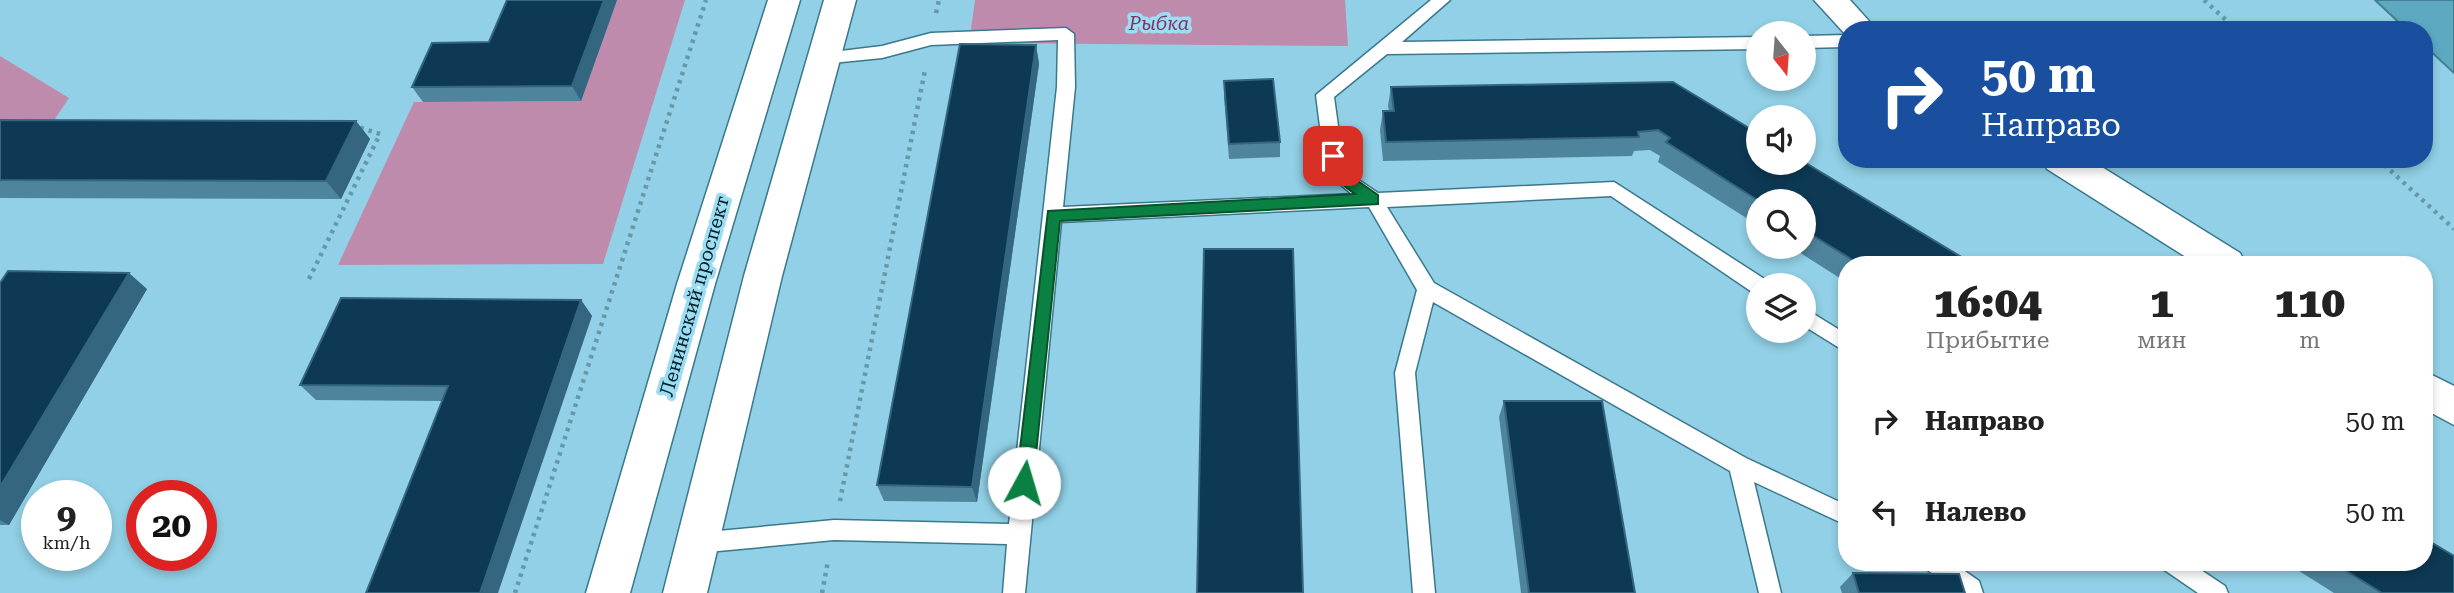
<!DOCTYPE html>
<html lang="ru">
<meta charset="utf-8">
<style>
body{margin:0;font-family:"Roboto Serif",serif;background:#f2f2f2;color:#222;height:100vh;display:flex;flex-direction:column;font-size:26px;white-space:nowrap}
*{box-sizing:border-box;margin:0}
p{font-size:23px;color:#767676}
.icon{flex:none;width:38px;height:38px;fill:none;stroke:currentColor;stroke-width:2;stroke-linecap:round;stroke-linejoin:round}
.map{position:relative;flex:1;overflow:hidden}
.side{position:absolute;left:1838px;top:256px;width:595px;height:315px;display:flex;flex-direction:column;background:#fff;border-radius:28px;box-shadow:0 4px 10px #0003}
.side>*{flex:none}
.top-card{position:absolute;left:1838px;top:21px;width:595px;height:147px;border-radius:28px;box-shadow:0 4px 10px #0003;background:#1a4fa0;color:#fff;overflow:hidden}
.needle{width:46px;rotate:163deg}
.tools{position:absolute;left:1746px;top:21px;display:grid;gap:14px}
.tools a{display:grid;place-items:center;width:70px;height:70px;border-radius:50%;background:#fff;box-shadow:0 4px 10px #0003;font-size:35px}
.speed{position:absolute;left:21px;top:480px;display:flex;gap:14px;font-size:35px;font-weight:700;text-align:center}
.speed>*{display:grid;place-content:center;width:91px;height:91px;border-radius:50%;background:#fff;box-shadow:0 4px 10px #0003;line-height:1}
.speed small{font-size:18px;font-weight:400}
.speed .limit{border:10px solid #d22;background:#fff;color:#111}
.pin{position:absolute;display:grid;place-items:center;width:60px;height:60px;color:#fff;margin:-30px;border-radius:14px;box-shadow:0 4px 10px #0006}
.me{position:absolute;width:77px;margin:-38px;rotate:6deg;stroke-linejoin:round;filter:drop-shadow(0 0 5px #0008)}
.turn{display:flex;align-items:center;gap:24px;height:147px;padding:0 28px;font-size:32px}
.turn .icon{width:91px;height:91px;stroke-width:2.5}
.turn b{display:block;font-size:49px;line-height:60px}
.eta{display:flex;justify-content:space-evenly;align-items:center;height:119px;text-align:center}
.eta b{font-size:42px;font-weight:800;line-height:49px}
ul{padding:0;list-style:none}
li{display:flex;align-items:center;gap:21px;height:91px;padding:0 28px}
li div{flex:1}
li b{display:block;font-size:26px}
li em{font-style:normal}
.map>svg:first-child{display:block}
</style>
<div class="map">
<svg width="2454" height="593" viewBox="0 0 2454 593">
<rect width="100%" height="100%" fill="#91d0e6"/>
<!-- green -->
<path fill="#bf8bac" d="M 617,0 L 685,0 L 603,264 L 338,265 L 414,102 L 580,101 Z
M 975,0 L 1345,0 L 1348,46 L 969,43 Z
M 0,56 L 69,98 L 42,138 L 0,138 Z"/>
<!-- water -->
<path fill="#5da9c2" stroke="#427f93" stroke-width="2" d="M 2375,0 L 2454,0 L 2454,73 L 2424,45 L 2424,30 L 2407,30 Z"/>
<g fill="none" stroke-linecap="round" stroke-linejoin="round">
<defs>
<path id="lane" d="M 1431,0 L 1450,0 L 1402,42 L 1759,37 L 1759,49 L 1387,54 L 1334,97 L 1344,170 L 1378,193 L 1614,182 L 1766,280 L 1768,285 L 1759,285 L 1759,294 L 1752,292 L 1611,196 L 1387,207 L 1434,283 L 1746,458 L 1846,505 L 1846,525 L 1754,482 L 1781,593 L 1759,593 L 1730,471 L 1433,302 L 1415,373 L 1435,593 L 1413,593 L 1395,373 L 1417,290 L 1369,207 L 1061,222 L 1025,593 L 1003,593 L 1007,544 L 834,540 L 697,553 L 689,550 L 686,543 L 689,536 L 697,533 L 834,520 L 1009,524 L 1057,87 L 1058,40 L 931,45 L 882,58 L 822,64 L 816,62 L 814,58 L 816,54 L 882,46 L 931,33 L 1066,28 L 1074,34 L 1075,87 L 1063,207 L 1352,194 L 1326,173 L 1316,95 Z
M 1846,35 L 1846,47 L 1804,48 L 1804,36 Z
M 1804,308 L 1846,334 L 1846,352 L 1804,326 Z
M 1923,562 L 1952,562 L 1979,581 L 1983,593 L 1960,593 L 1926,569 Z
M 2160,562 L 2189,562 L 2225,586 L 2228,593 L 2198,593 L 2163,569 Z"/>
<path id="street" d="M 1814,0 L 1850,0 L 1877,30 L 1846,30 L 1846,35 Z
M 2042,159 L 2089,159 L 2240,253 L 2246,264 L 2197,264 L 2047,169 Z
M 2424,371 L 2454,386 L 2454,425 L 2424,409 Z"/>
<path id="primary" d="M 768,0 L 800,0 L 715,284 L 630,593 L 586,593 L 677,284 Z
M 824,0 L 856,0 L 782,276 L 707,593 L 663,593 L 744,276 Z"/>
</defs>
<!-- lane casing -->
<use href="#lane" stroke="#3a788c" stroke-width="3"/>
<!-- street casing -->
<use href="#street" stroke="#3a788c" stroke-width="3"/>
<!-- primary casing -->
<use href="#primary" stroke="#3a788c" stroke-width="3"/>
<!-- path -->
<path stroke="#6599aa" stroke-width="4.5" stroke-dasharray="3.5 5" stroke-linecap="butt" d="M 2204,0 L 2237,30
M 936,13 L 939,0
M 2378,159 L 2454,229
M 309,279 L 380,134 L 358,127
M 840,501 L 925,70
M 515,593 L 706,0
M 822,593 L 828,561"/>
<!-- lane -->
<use href="#lane" fill="#fff" fill-rule="evenodd"/>
<!-- street -->
<use href="#street" fill="#fff" fill-rule="evenodd"/>
<!-- primary -->
<use href="#primary" fill="#fff" fill-rule="evenodd"/>
</g>
<!-- wall -->
<path fill="#4f849d" d="M 507,0 L 617,0 L 581,101 L 423,102 L 412,87 L 489,42 Z
M 1036,45 L 1039,64 L 977,502 L 884,501 L 877,485 Z
M 1224,81 L 1280,142 L 1280,157 L 1229,159 L 1224,97 Z
M 1673,82 L 1973,264 L 1846,264 L 1846,282 L 1791,247 L 1804,247 L 1804,201 L 1759,201 L 1759,226 L 1658,162 L 1660,156 L 1650,150 L 1634,151 L 1632,156 L 1383,161 L 1380,130 L 1383,111 L 1389,111 L 1388,106 L 1391,87 Z
M 0,120 L 356,121 L 370,139 L 341,199 L 0,198 Z
M 0,283 L 147,289 L 9,525 L 0,525 Z
M 581,300 L 592,316 L 443,401 L 316,400 L 300,385 Z
M 1504,401 L 1635,593 L 1521,593 L 1499,417 Z
M 2285,562 L 2424,562 L 2454,593 L 2334,593 Z
M 1853,573 L 1965,593 L 1842,593 L 1840,587 Z"/>
<!-- shaded-wall -->
<path fill="#356680" d="M 604,0 L 617,0 L 581,101 L 572,86 Z
M 1036,45 L 1039,64 L 977,502 L 972,487 Z
M 356,121 L 370,139 L 341,199 L 326,181 Z
M 129,273 L 147,289 L 9,525 L 0,520 L 0,487 Z
M 581,300 L 592,316 L 498,593 L 480,593 Z"/>
<!-- building -->
<path fill="#0d3954" stroke="#356680" stroke-width="2" d="M 507,0 L 604,0 L 572,86 L 412,87 L 432,43 L 489,42 Z
M 960,44 L 1036,45 L 972,487 L 877,485 Z
M 1273,79 L 1280,142 L 1229,144 L 1224,81 Z
M 1673,82 L 1759,134 L 1759,163 L 1804,163 L 1804,162 L 1973,264 L 1859,264 L 1804,230 L 1804,201 L 1759,201 L 1666,142 L 1670,138 L 1658,130 L 1638,132 L 1639,137 L 1386,142 L 1383,111 L 1394,111 L 1391,87 Z
M 0,120 L 356,121 L 326,181 L 0,180 Z
M 1204,249 L 1293,249 L 1303,593 L 1197,593 Z
M 8,271 L 129,273 L 0,487 L 0,283 Z
M 341,298 L 581,300 L 480,593 L 366,593 L 448,386 L 300,385 Z
M 1504,401 L 1602,401 L 1635,593 L 1529,593 Z
M 2424,538 L 2454,556 L 2454,593 L 2382,593 L 2332,562 L 2424,562 Z
M 1853,573 L 1959,574 L 1965,593 L 1859,593 Z"/>
<!-- route -->
<path fill="#0b8043" stroke="#07532c" stroke-width="2" d="M 1333,150 L 1340,156 L 1342,170 L 1378,195 L 1378,204 L 1060,221 L 1033,483 L 1031,488 L 1018,488 L 1016,483 L 1048,211 L 1355,194 L 1327,173 L 1325,156 Z"/>
<g text-anchor="middle" stroke-width="7" stroke-linejoin="round" paint-order="stroke">
<!-- park labels -->
<g font-size="19" font-style="italic" fill="#7a3564" stroke="#9dddf3">
<text x="1159" y="30">Рыбка</text>
</g>
<!-- street labels -->
<g font-size="19" fill="#031e25" stroke="#9dddf3">
<text transform="translate(694 296) rotate(-74)" y="7">Ленинский проспект</text>
</g>
</g>
</svg>
<div class="tools">
<a><svg class="needle" viewBox="-14 -14 28 28"><path d="M0-13l5 13h-10z" fill="#e53935"/><path d="M0 13l5-13h-10z" fill="#767676"/></svg></a>
<a><svg class="icon" aria-label="sound" viewBox="0 0 24 24"><path d="M4 9h4l5-4v14l-5-4H4zM17 9q2 3 0 6"/></svg></a>
<a><svg class="icon" aria-label="search" viewBox="0 0 24 24"><circle cx="10" cy="10" r="6"/><path d="M15 15l6 6"/></svg></a>
<a><svg class="icon" aria-label="layers" viewBox="0 0 24 24"><path d="M12 4l9 5-9 5-9-5zM3 14l9 5 9-5"/></svg></a>
</div>
<div class="speed"><div>9<small>km/h</small></div><div class="limit">20</div></div>
<div class="pin" style="left:1333px;top:156px;background:#d93025"><svg class="icon" aria-label="arrive" viewBox="0 0 24 24"><path d="M6 21V4h12l-3 4 3 4H6"/></svg></div>
<svg class="me" style="left:1024px;top:483px" viewBox="-20 -20 40 40"><circle r="19" fill="#fff"/><path d="M0-13L10 11 0 6-10 11z" fill="#0b8043"/></svg>
<div class="top-card">
<div class="turn"><svg class="icon" aria-label="right" viewBox="0 0 24 24"><path d="M7 20v-9h11M14 6l5 5-5 5"/></svg><div><b>50 m</b>Направо</div></div>
</div>
<section class="side">
<div class="eta">
<div><b>16:04</b><p>Прибытие</p></div>
<div><b>1</b><p>мин</p></div>
<div><b>110</b><p>m</p></div>
</div>
<ul>
<li><svg class="icon" aria-label="right" viewBox="0 0 24 24"><path d="M7 20v-9h11M14 6l5 5-5 5"/></svg><div><b>Направо</b></div><em>50 m</em></li>
<li><svg class="icon" aria-label="left" viewBox="0 0 24 24"><path d="M17 20v-9H6M10 6l-5 5 5 5"/></svg><div><b>Налево</b></div><em>50 m</em></li>
</ul>
</section>
</div>
